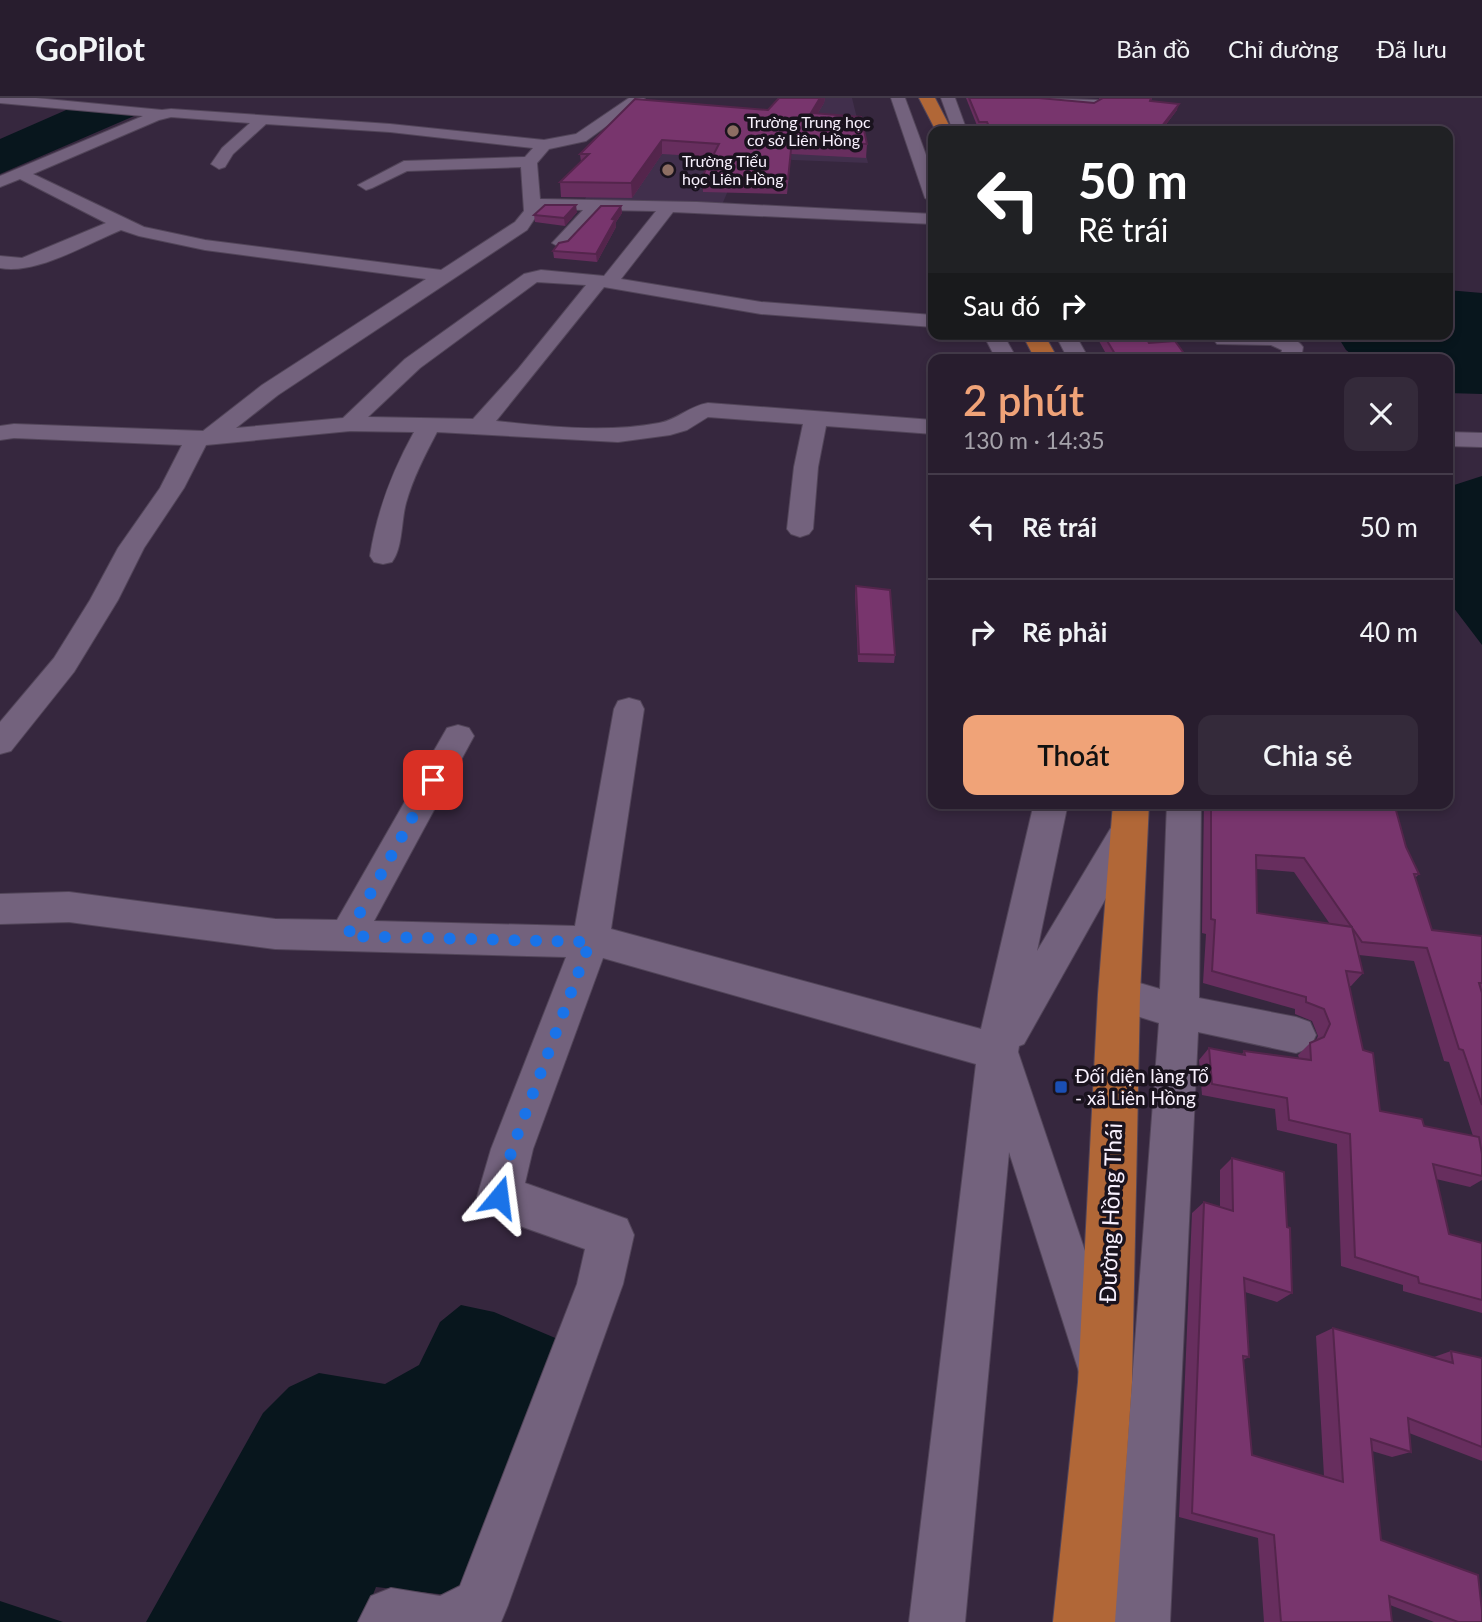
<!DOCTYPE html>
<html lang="vi">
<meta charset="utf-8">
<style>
body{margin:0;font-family:Lato,sans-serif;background:#342a3a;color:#f1f3f6;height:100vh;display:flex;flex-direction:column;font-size:26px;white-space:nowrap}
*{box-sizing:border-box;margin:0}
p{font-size:23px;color:#a5a2aa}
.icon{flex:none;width:38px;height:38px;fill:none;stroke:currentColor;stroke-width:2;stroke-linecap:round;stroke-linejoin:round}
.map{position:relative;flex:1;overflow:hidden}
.panel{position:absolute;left:928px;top:256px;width:525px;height:455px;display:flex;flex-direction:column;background:#281d2e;border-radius:14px;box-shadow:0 4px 10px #0003,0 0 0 2px #443b4a}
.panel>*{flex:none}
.hud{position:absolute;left:928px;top:28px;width:525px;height:214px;border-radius:14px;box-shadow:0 4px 10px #0003,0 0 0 2px #443b4a;background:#202124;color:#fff;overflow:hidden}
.pin{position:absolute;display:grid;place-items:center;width:60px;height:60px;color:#fff;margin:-30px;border-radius:14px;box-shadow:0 4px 10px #0006}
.me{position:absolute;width:77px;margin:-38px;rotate:16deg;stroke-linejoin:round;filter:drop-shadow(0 0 5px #0008)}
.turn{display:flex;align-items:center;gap:24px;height:147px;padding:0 35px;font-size:32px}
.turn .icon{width:91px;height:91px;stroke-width:2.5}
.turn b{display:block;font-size:49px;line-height:60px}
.then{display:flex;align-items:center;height:66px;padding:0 35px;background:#0003;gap:14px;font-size:26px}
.round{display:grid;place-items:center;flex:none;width:74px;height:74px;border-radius:14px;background:#342a3a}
.overview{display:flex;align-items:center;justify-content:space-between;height:119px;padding:0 35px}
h1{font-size:42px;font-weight:600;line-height:52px;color:#f0a378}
.action{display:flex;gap:14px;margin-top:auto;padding:14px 35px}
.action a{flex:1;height:80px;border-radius:14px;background:#f0a378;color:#111;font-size:28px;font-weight:600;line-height:80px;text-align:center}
.action a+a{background:#342a3a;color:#f1f3f6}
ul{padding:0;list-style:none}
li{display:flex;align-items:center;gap:21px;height:105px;padding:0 35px;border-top:2px solid #443b4a}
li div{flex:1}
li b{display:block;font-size:26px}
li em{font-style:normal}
header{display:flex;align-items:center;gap:42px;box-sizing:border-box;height:98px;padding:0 35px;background:#281d2e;border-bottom:2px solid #443b4a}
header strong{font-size:33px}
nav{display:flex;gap:38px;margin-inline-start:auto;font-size:24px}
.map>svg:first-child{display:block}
</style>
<header>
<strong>GoPilot</strong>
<nav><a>Bản đồ</a><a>Chỉ đường</a><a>Đã lưu</a></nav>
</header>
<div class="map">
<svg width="1482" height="1524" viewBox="0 0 1482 1524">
<rect width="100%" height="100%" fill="#36273e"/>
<!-- built -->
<path fill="#412f4c" d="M 786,0 L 852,0 L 868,65 L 742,60 L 721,109 L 651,103 L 584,103 L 606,60 L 766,25 Z"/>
<!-- water -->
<path fill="#08161d" d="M 73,9 L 141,15 L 0,76 L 0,41 Z
M 1447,192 L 1482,195 L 1482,296 L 1447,295 L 1447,261 L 1358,261 L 1346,252 L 1338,239 L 1343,236 L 1447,236 Z
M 1482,378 L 1482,547 L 1450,505 L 1447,494 L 1447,397 L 1451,388 Z
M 461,1207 L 494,1214 L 560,1242 L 457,1498 L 376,1489 L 362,1524 L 146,1524 L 263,1315 L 289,1289 L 319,1275 L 385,1286 L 419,1267 L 440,1224 Z
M 0,1503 L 63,1524 L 0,1524 Z"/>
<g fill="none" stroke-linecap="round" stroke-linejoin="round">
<defs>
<path id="street" d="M 0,0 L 36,0 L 162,12 L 171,11 L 390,26 L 544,42 L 576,36 L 629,0 L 645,0 L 586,43 L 549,51 L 537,65 L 540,101 L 697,104 L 933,116 L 933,126 L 673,114 L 621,181 L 761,204 L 933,217 L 933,229 L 761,216 L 604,189 L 496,323 C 550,329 606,335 659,325 C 677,322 689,308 708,305 L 933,322 L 933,336 L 826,328 L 818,369 L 813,431 L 809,436 L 800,439 L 791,436 L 787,431 L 794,369 L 803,326 L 708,319 L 687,332 L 670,337 L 618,344 L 437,334 C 425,357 413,380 406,405 C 401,423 403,449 392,464 L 383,466 L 374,464 L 370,458 C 377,413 392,374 414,334 L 350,333 L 206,347 L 184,390 L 144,450 L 118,502 L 74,574 L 11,653 L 0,656 L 0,624 L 54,560 L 90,502 L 118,450 L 160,390 L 182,347 L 14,340 L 0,342 L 0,328 L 14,326 L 203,333 L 262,287 L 426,181 L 205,152 L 139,138 L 121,132 C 87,146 36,177 0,170 L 0,158 L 22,160 L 106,125 L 20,81 L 0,89 L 0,78 L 143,18 L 0,5 ZM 171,19 L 250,25 L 222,50 L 211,66 L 219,71 L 225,69 L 233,56 L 266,26 L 390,34 L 533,50 L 525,59 L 404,63 L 358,87 L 366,92 L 372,90 L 407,73 L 521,69 L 524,113 L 515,124 L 441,172 L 205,142 L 144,129 L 33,76 L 159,22 ZM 541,111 L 583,112 L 552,145 L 561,150 L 567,149 L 601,112 L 656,113 L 604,178 L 541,172 L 524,176 L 405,261 L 343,320 L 236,330 L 278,297 L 527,132 ZM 537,184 L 586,187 L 518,271 L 473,321 L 368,319 L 420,270 Z
M 891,0 L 905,0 L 933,76 L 933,105 L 925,100 Z
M 941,0 L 955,0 L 967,33 L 953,33 Z
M 1031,0 L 1098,2 L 1100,5 L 1093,9 L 1038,4 Z
M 983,236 L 1003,236 L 1017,261 L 996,261 Z
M 1055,236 L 1075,236 L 1089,261 L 1068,261 Z
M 1222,236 C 1245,236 1288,228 1303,249 L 1301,261 L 1279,261 L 1282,252 L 1271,247 L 1217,246 L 1214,242 Z
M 1447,334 L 1482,335 L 1482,349 L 1447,348 Z
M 629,600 L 640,603 L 644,611 L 611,831 L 981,931 L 1034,705 L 1068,705 L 1037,853 L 1118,718 L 1130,714 L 1142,718 L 1147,727 L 1024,946 L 1019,948 L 1018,954 L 1120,1257 L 1113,1274 L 1096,1281 L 1079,1274 L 1009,1054 L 965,1524 L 909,1524 L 976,966 L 603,860 L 533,1051 L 525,1085 L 627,1121 L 634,1137 L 623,1186 L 508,1507 L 501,1524 L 358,1524 L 371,1498 L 391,1490 L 440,1498 L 460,1488 L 577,1186 L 585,1151 L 483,1115 L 477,1099 L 491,1051 L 566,859 L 275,851 L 69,824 L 0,826 L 0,796 L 69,794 L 275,821 L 337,822 L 447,630 L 458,627 L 469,630 L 474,638 L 374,823 L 575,828 L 614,611 L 618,603 Z
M 1167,705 L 1201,705 L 1199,900 L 1296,919 L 1310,924 L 1316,937 L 1310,950 L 1296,955 L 1198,934 L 1170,1524 L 1114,1524 L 1159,925 L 1105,908 L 1100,896 L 1105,884 L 1119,879 L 1160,891 Z"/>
<path id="primary" d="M 919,0 L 935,0 L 952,33 L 936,33 Z
M 1022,236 L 1044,236 L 1058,261 L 1035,261 Z
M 1113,705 L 1149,705 L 1140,896 L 1132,1284 L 1115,1524 L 1053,1524 L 1078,1284 L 1098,896 Z"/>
</defs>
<!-- street casing -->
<use href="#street" stroke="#524559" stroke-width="2"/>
<!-- primary casing -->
<use href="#primary" stroke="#524559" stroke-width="2"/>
<!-- street -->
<use href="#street" fill="#73627d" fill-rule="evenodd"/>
<!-- primary -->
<use href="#primary" fill="#b16737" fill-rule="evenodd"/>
</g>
<!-- wall -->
<path fill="#672e5e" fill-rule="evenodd" d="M 779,0 L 825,0 L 824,5 L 818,15 L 867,46 L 866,60 L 791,56 L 787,96 L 703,94 L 702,79 L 712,59 L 662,56 L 632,100 L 561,99 L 560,84 L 581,64 L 580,56 L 768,12 Z
M 966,0 L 1039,0 L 1094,5 L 1100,2 L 1099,0 L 1152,0 L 1151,3 L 1177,12 L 1161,33 L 988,33 L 986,30 L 978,30 Z
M 621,108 L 622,115 L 616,124 L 616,129 L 597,164 L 554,160 L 553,153 Z
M 577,114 L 565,128 L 535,124 L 534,117 Z
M 1095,236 L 1144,236 L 1149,245 L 1188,261 L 1109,261 Z
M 856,488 L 895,557 L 894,565 L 858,564 L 855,496 Z
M 1204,705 L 1394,705 L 1406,749 L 1419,776 L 1415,780 L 1432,832 L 1482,838 L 1482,1082 L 1470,1089 L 1436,1081 L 1449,1136 L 1482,1145 L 1482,1215 L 1403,1193 L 1403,1187 L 1341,1168 L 1337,1046 L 1277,1032 L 1275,1011 L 1202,997 L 1199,962 L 1209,950 L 1242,956 L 1244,953 L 1299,960 L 1298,957 L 1310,945 L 1316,942 L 1318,938 L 1312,923 L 1295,916 L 1295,911 L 1203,885 L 1206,836 L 1202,835 ZM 1256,771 L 1294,774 L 1330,826 L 1257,815 ZM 1359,857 L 1414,863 L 1444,963 L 1449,964 L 1473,1038 L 1424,1028 L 1380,1013 L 1363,952 L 1349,888 L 1351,888 L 1363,875 Z
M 1232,1060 L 1292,1195 L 1277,1204 L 1245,1194 L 1249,1259 L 1243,1262 L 1252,1357 L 1324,1378 L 1316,1238 L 1333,1230 L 1434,1259 L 1451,1253 L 1482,1260 L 1482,1363 L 1409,1335 L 1411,1354 L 1392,1359 L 1372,1353 L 1381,1442 L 1482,1524 L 1434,1524 L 1390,1507 L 1392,1524 L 1264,1524 L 1258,1440 L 1179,1419 L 1192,1115 L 1204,1104 L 1220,1109 L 1220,1072 Z"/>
<!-- shaded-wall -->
<path fill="#54254c" d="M 820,0 L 825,0 L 824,5 L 810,28 L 811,15 Z
M 1179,6 L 1177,12 L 1161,33 L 1158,33 Z
M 662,42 L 662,56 L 632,100 L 631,85 Z
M 576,107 L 577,114 L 565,128 L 564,120 Z
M 621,108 L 622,115 L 616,124 L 616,129 L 597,164 L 596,156 L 612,121 Z"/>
<!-- building -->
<path fill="#78356d" stroke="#54254c" stroke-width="2" d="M 779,0 L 820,0 L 811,15 L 861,19 L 867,46 L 792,42 L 788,81 L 702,79 L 719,46 L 662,42 L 631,85 L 560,84 L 589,56 L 580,56 L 635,1 L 768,12 Z
M 969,0 L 1039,0 L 1094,5 L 1103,0 L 1151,0 L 1150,3 L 1179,6 L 1158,33 L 991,33 L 987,24 L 979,24 Z
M 545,107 L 576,107 L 564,120 L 534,117 Z
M 601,108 L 621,108 L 612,121 L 615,122 L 596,156 L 553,153 L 559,145 L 568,143 Z
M 1103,236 L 1144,236 L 1149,245 L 1175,243 L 1188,261 L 1118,261 Z
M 856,488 L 890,492 L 895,557 L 859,556 Z
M 1211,705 L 1394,705 L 1406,749 L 1419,776 L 1414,776 L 1432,832 L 1482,838 L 1482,885 L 1479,885 L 1482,895 L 1482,1007 L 1463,952 L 1459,951 L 1427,850 L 1362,844 L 1304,760 L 1256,757 L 1257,815 L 1352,829 L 1363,875 L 1346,873 L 1363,952 L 1373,955 L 1380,1013 L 1422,1021 L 1424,1028 L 1479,1039 L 1482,1056 L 1482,1078 L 1433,1066 L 1449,1136 L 1482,1145 L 1482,1202 L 1419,1185 L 1418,1179 L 1355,1159 L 1350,1036 L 1289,1022 L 1287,1000 L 1212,986 L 1209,950 L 1245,957 L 1244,953 L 1311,962 L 1310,945 L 1324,939 L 1330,926 L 1324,911 L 1306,904 L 1306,899 L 1212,873 L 1215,822 L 1211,821 Z
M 1232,1060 L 1284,1074 L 1287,1129 L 1290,1130 L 1292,1195 L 1244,1180 L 1249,1259 L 1243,1258 L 1252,1357 L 1343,1384 L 1333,1230 L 1453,1265 L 1451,1253 L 1482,1260 L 1482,1349 L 1408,1320 L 1411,1354 L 1371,1341 L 1381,1442 L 1478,1477 L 1482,1513 L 1482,1524 L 1458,1524 L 1389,1498 L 1392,1524 L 1281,1524 L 1274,1437 L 1192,1415 L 1204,1104 L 1233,1113 Z"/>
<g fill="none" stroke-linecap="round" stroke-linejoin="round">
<!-- route -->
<path stroke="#1a73e8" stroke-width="12" stroke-dasharray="0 21.6" d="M 433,682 L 347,838 L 590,844 L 512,1051 L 499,1099"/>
</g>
<!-- markers -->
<g fill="#8d6e63" stroke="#1a131e" stroke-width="2.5">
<circle cx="733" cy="33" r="7"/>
<circle cx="668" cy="72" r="7"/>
</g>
<rect fill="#1a4fb4" stroke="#1a131e" stroke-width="2.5" x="1054" y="982" width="14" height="14" rx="3.5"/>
<g text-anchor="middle" stroke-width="7" stroke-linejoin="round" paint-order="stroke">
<!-- far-poi labels -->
<g font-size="16" fill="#f9f1fe" stroke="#1a131e" text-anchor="start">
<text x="747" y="30">Trường Trung học<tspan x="747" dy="18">cơ sở Liên Hồng</tspan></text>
<text x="682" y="69">Trường Tiểu<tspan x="682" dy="18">học Liên Hồng</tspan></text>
</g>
<!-- poi labels -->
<g font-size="19" fill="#f9f1fe" stroke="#1a131e" text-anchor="start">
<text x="1075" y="985">Đối diện làng Tổ<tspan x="1075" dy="22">- xã Liên Hồng</tspan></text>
</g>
<!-- near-street labels -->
<g font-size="23" fill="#f9f1fe" stroke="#1a131e">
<text transform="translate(1111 1115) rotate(-88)" y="8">Đường Hồng Thái</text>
</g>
</g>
</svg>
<div class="pin" style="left:433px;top:682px;background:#d93025"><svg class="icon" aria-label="arrive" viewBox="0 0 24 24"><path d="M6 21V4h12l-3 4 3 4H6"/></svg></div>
<svg class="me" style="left:499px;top:1099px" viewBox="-20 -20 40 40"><path d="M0-17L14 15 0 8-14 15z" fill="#1a73e8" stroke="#fff" stroke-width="4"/></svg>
<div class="hud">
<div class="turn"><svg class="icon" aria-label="left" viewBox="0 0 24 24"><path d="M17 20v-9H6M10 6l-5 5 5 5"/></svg><div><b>50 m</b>Rẽ trái</div></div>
<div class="then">Sau đó<svg class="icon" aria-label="right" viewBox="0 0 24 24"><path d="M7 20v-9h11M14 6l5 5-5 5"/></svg></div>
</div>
<section class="panel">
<div class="overview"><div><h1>2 phút</h1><p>130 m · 14:35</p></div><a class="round"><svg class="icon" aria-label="close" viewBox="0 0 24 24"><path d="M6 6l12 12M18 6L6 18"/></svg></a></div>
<ul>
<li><svg class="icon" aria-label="left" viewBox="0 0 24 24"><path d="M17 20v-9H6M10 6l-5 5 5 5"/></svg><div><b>Rẽ trái</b></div><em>50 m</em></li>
<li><svg class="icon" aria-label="right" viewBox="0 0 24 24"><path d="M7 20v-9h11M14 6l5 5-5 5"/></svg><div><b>Rẽ phải</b></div><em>40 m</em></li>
</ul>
<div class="action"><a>Thoát</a><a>Chia sẻ</a></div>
</section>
</div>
